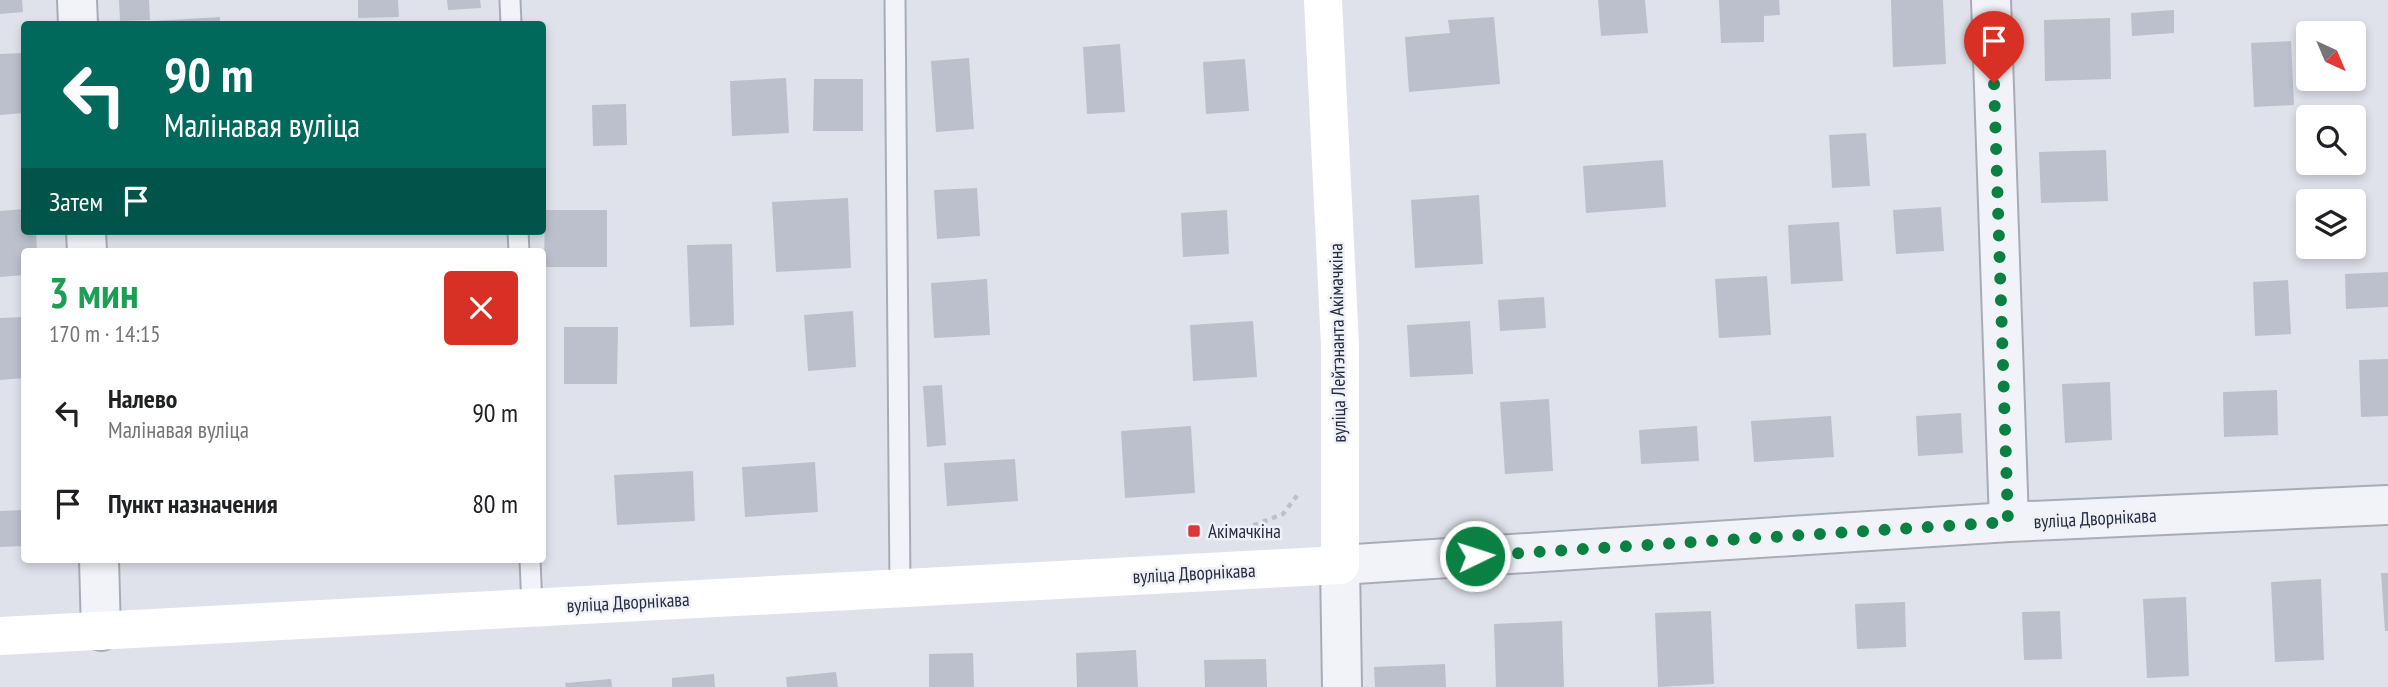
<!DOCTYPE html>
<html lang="ru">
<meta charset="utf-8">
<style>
body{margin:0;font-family:"PT Sans Narrow",sans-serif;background:#f6f6f6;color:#202124;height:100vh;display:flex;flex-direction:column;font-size:26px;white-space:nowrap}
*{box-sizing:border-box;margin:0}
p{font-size:23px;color:#757577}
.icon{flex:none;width:38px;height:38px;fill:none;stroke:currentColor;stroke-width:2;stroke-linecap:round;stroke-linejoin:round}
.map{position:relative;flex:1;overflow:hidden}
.sheet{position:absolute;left:21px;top:248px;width:525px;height:315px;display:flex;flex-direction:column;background:#fff;border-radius:7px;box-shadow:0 4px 10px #0003}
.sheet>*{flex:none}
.top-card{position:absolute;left:21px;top:21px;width:525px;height:214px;border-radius:7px;box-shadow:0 4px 10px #0003;background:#00695c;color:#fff;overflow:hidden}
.needle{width:46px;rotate:136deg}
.tools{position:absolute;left:2296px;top:21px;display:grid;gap:14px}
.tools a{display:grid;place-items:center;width:70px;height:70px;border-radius:7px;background:#fff;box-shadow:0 4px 10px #0003;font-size:35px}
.pin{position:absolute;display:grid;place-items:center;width:60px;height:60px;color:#fff;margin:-72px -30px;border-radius:50% 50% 50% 0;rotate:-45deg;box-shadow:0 0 7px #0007}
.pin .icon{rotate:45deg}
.me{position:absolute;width:77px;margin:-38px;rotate:86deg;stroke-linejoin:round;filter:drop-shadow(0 0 5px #0008)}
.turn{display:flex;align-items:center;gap:24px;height:147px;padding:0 28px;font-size:32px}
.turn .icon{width:91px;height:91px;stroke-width:2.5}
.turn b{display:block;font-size:49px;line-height:60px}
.then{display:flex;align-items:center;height:66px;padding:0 28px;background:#0003;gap:14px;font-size:26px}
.round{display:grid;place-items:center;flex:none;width:74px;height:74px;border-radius:7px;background:#f6f6f6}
.head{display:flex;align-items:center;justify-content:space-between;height:119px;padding:0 28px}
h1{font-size:42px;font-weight:700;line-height:52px;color:#1e9e55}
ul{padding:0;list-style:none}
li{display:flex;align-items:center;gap:21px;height:91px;padding:0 28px}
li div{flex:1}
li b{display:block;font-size:26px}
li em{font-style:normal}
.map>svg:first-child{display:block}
</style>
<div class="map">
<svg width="2388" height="687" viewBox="0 0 2388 687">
<rect width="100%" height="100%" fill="#dfe2ea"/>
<!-- building -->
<path fill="#bcc0cd" d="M 0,0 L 22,0 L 23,12 L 0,14 Z
M 119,0 L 149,0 L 150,20 L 120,21 Z
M 358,0 L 398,0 L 399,17 L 358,18 Z
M 447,0 L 480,0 L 481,8 L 448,10 Z
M 1598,0 L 1645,0 L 1648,33 L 1601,36 Z
M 1719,0 L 1779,0 L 1780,15 L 1764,16 L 1764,42 L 1721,43 Z
M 1891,0 L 1943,0 L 1946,64 L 1893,67 Z
M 2174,10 L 2174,33 L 2132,36 L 2131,13 Z
M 220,17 L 220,24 L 154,24 L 154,21 Z
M 1494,17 L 1500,84 L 1409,92 L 1405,37 L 1450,33 L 1448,20 Z
M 2110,18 L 2111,79 L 2045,81 L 2044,20 Z
M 2291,41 L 2294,105 L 2254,107 L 2251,43 Z
M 1120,44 L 1125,112 L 1087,114 L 1083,47 Z
M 24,53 L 24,113 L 0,115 L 0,54 Z
M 969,58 L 974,129 L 936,132 L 931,61 Z
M 1245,59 L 1249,111 L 1206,114 L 1203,62 Z
M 786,78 L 789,133 L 732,136 L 730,81 Z
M 814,79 L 863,79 L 863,131 L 813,131 Z
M 626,104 L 627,145 L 593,146 L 592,105 Z
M 1866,133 L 1870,186 L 1832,188 L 1829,135 Z
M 2106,150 L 2108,201 L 2041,203 L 2039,152 Z
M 1663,160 L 1666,207 L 1586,213 L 1583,166 Z
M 977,188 L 980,236 L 937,239 L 934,190 Z
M 1479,195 L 1483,264 L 1415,268 L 1411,200 Z
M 848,198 L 851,268 L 776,272 L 772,202 Z
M 1941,207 L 1944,251 L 1896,254 L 1893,210 Z
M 24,209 L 24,231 L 36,231 L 37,252 L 24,252 L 24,275 L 0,277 L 0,211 Z
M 545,210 L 607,210 L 607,267 L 544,267 Z
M 1227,210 L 1229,254 L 1183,257 L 1181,213 Z
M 1839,222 L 1843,281 L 1791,284 L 1788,225 Z
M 732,244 L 734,325 L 690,327 L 687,245 Z
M 2388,272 L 2388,307 L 2346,309 L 2345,274 Z
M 1767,276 L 1771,335 L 1719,338 L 1715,279 Z
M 987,279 L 990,335 L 934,338 L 931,283 Z
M 2288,280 L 2291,334 L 2255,336 L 2253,282 Z
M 1544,297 L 1546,328 L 1500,331 L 1498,300 Z
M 853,311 L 856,367 L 808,371 L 804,315 Z
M 24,317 L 24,378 L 0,380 L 0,318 Z
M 1253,321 L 1257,377 L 1193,381 L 1190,325 Z
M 1470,321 L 1473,374 L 1410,377 L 1407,325 Z
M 564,327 L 618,327 L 617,384 L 564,384 Z
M 2388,359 L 2388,416 L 2361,417 L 2359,360 Z
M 2110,382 L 2112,440 L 2065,443 L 2062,384 Z
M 942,385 L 946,445 L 927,447 L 923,386 Z
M 2277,390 L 2278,435 L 2224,437 L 2223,392 Z
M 1549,399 L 1553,471 L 1505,474 L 1500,402 Z
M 1961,413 L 1963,453 L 1918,456 L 1916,416 Z
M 1831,416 L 1834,457 L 1754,462 L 1751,421 Z
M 1191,426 L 1195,493 L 1125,498 L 1121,431 Z
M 1697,426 L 1699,461 L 1641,464 L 1639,430 Z
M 1015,459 L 1018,501 L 947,506 L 944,463 Z
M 815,462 L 818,512 L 745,517 L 742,467 Z
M 693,471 L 695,521 L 617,525 L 614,475 Z
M 24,510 L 24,546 L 0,547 L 0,511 Z
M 2381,573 L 2388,573 L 2388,631 L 2385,631 Z
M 2321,579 L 2324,660 L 2275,662 L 2271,582 Z
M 2186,597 L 2189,676 L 2147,678 L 2143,599 Z
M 1905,602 L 1906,647 L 1857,649 L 1855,604 Z
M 1711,611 L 1714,684 L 1658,687 L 1655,613 Z
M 2060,611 L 2062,659 L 2024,660 L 2022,612 Z
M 1562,621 L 1564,687 L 1496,687 L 1494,624 Z
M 1136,650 L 1138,687 L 1077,687 L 1076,653 Z
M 973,653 L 974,687 L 929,687 L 929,654 Z
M 1266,659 L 1267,687 L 1205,687 L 1204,660 Z
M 1445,664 L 1446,687 L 1375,687 L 1374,667 Z
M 836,672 L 838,687 L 787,687 L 786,677 Z
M 714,674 L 715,687 L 672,687 L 672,678 Z
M 611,679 L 612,687 L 566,687 L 565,683 Z"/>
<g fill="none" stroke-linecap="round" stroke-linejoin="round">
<defs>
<path id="service" d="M 510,0 L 511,24
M 895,0 L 900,587
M 518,231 L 519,252
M 530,560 L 532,607"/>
<path id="minor" d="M 77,0 L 78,24
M 1991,0 L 2009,522
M 86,231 L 87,252
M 99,560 L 101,631
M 1340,565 L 1342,687"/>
<path id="tertiary" d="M 1340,565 L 2009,522 L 2388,505"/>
</defs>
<!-- service casing -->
<use href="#service" stroke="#a8acb8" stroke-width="23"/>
<!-- minor casing -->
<use href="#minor" stroke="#a8acb8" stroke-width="42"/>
<!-- tertiary casing -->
<use href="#tertiary" stroke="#a8acb8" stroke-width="42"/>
<!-- path -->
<path stroke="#bdc0c9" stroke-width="4.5" stroke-dasharray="5 5" stroke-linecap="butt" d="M 1244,529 L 1283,514 L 1299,493"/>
<!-- service -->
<use href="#service" stroke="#f2f3f8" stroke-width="19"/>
<!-- minor -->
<use href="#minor" stroke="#f2f3f8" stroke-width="38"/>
<!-- tertiary -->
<use href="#tertiary" stroke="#f2f3f8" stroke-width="38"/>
<!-- secondary -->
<path stroke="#fff" stroke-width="38" d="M 0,636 L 1340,565 L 1340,345 L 1323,0"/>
</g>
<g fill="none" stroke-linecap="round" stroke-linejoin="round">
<!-- route -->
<path stroke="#0b8043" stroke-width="12" stroke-dasharray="0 21.6" d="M 1475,556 L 2008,522 L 1994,83"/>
</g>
<!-- markers -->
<rect fill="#db383a" stroke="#eff1f7" stroke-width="2.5" x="1187" y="524" width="14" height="14" rx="3.5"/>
<g text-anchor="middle" stroke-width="5" stroke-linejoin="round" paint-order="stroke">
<!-- street labels -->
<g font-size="19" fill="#262d43" stroke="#eff1f7">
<text transform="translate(1337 343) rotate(-91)" y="7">вуліца Лейтэнанта Акімачкіна</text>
<text transform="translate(2095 518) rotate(-3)" y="7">вуліца Дворнікава</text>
<text transform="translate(1194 573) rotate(-3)" y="7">вуліца Дворнікава</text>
<text transform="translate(628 602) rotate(-3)" y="7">вуліца Дворнікава</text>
</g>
<!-- poi labels -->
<g font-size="19" fill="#262d43" stroke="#eff1f7" text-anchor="start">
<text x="1208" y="538">Акімачкіна</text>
</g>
</g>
</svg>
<div class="tools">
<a><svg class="needle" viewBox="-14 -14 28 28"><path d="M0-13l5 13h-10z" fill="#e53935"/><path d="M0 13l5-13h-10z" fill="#757577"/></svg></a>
<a><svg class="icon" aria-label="search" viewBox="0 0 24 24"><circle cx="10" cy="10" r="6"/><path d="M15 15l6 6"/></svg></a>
<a><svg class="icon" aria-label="layers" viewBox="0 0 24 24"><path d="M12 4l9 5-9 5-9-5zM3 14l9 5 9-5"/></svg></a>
</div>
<div class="pin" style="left:1994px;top:83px;background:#d93025"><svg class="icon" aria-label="arrive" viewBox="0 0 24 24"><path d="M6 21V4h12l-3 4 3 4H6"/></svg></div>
<svg class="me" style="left:1475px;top:556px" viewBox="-20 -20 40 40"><circle r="17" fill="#0b8043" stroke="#fff" stroke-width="3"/><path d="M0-11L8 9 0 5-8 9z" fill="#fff"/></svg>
<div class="top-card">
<div class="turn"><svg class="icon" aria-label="left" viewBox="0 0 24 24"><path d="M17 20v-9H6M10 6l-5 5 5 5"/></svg><div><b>90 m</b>Малінавая вуліца</div></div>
<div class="then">Затем<svg class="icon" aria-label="arrive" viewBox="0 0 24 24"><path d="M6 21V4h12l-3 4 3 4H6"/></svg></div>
</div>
<section class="sheet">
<div class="head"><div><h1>3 мин</h1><p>170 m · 14:15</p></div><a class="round" style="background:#d93025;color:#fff"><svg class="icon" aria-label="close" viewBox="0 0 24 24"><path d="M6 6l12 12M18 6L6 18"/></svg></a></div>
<ul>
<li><svg class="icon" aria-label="left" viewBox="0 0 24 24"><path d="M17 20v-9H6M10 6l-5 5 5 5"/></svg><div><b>Налево</b><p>Малінавая вуліца</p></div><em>90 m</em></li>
<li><svg class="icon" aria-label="arrive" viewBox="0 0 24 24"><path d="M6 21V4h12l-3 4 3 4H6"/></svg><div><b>Пункт назначения</b></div><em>80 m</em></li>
</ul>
</section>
</div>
